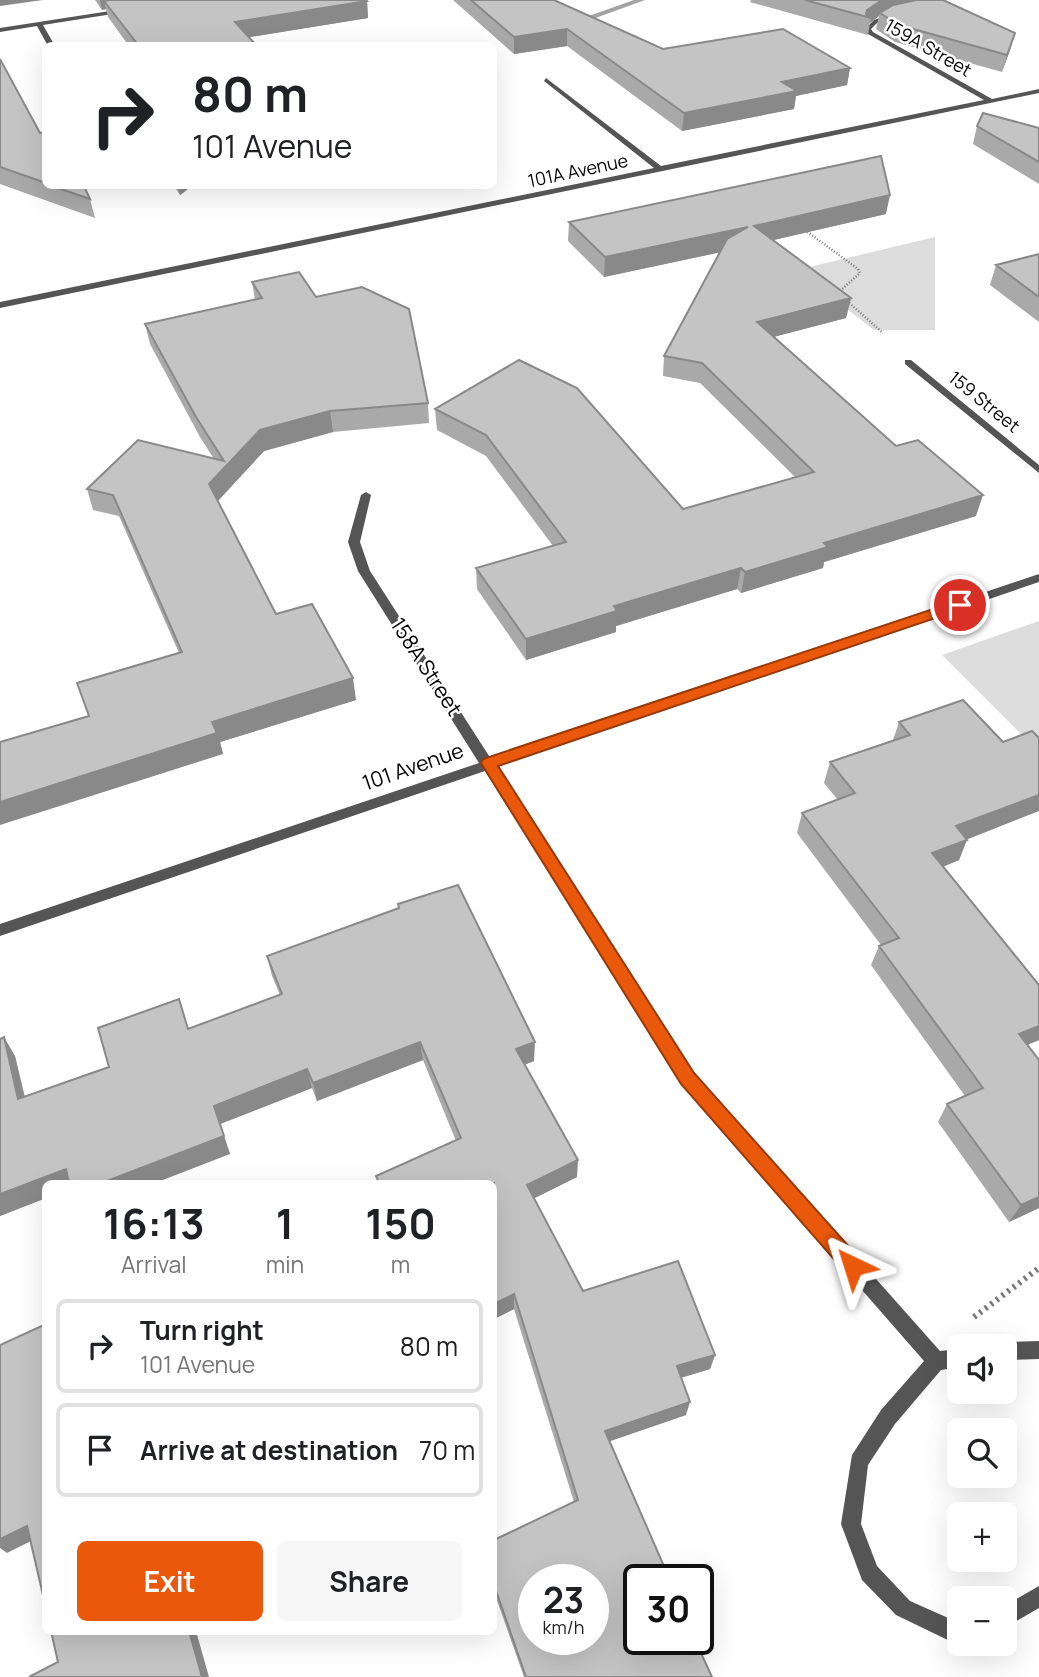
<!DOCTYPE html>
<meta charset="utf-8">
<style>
body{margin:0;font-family:Manrope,sans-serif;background:#f6f6f6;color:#202124;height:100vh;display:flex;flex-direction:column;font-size:26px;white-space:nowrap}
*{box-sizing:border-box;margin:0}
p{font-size:23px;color:#757577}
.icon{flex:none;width:38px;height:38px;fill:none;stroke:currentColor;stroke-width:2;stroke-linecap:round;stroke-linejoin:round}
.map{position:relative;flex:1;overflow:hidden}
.panel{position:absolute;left:42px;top:1180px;width:455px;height:455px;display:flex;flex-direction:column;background:#fff;border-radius:10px;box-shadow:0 7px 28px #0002}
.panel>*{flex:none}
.top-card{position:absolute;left:42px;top:42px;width:455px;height:147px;border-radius:10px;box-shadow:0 7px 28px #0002;background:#fff;color:#202124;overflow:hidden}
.buttons{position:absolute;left:947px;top:1334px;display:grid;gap:14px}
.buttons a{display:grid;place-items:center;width:70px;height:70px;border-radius:10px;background:#fff;box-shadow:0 7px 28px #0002;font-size:35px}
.speed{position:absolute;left:518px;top:1564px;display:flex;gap:14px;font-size:35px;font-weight:700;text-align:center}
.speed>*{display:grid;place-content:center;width:91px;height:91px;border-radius:50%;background:#fff;box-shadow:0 7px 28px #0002;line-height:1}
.speed small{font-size:18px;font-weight:400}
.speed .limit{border:4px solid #111;border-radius:10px;background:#fff;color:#111}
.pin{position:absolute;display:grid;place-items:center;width:60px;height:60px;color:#fff;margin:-30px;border:4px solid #fff;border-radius:50%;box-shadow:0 2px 7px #0007}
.me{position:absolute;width:77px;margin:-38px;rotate:319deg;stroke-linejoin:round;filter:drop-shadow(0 0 5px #0008)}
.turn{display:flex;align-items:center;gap:24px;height:147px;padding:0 35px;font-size:32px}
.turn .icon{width:91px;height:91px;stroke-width:2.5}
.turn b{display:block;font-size:49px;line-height:60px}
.eta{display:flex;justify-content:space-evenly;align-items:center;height:119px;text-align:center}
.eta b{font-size:42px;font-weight:700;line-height:49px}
.cta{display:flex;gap:14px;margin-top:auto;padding:14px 35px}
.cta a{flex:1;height:80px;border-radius:10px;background:#ea580c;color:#fff;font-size:28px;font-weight:700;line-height:80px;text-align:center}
.cta a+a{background:#f6f6f6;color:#202124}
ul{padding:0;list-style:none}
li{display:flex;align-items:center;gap:21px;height:94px;margin:0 14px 10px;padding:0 21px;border:4px solid #e0e0e0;border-radius:10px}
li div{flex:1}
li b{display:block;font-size:26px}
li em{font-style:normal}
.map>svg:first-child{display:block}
</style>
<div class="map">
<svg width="1039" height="1677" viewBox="0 0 1039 1677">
<rect width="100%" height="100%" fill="#fff"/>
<!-- green -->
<path fill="#dcdcdc" d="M 935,237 L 935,330 L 874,330 L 797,270 Z
M 1039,621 L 1039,752 L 942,655 Z"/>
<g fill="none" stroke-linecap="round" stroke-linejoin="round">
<!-- stream -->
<path fill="#a3a3a3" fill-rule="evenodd" d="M 634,0 L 645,0 L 590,20 L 583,18 Z"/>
<!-- path-far1 -->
<path stroke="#777" stroke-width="2.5" stroke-dasharray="1 2" stroke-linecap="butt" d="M 805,230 L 858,269 L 860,273 L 841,290 L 841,295
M 847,301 L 883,333"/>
<!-- path -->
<path stroke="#777" stroke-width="6" stroke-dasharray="2.5 4.5" stroke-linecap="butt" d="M 974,1317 L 1039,1268"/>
<!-- minor -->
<path fill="#555" fill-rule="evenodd" d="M 123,9 L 125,12 L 43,25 L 55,46 L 48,46 L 37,26 L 0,32 L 0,28 Z
M 894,13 L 896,16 L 878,22 L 871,29 L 873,32 L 992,99 L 1039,89 L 1039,93 L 0,308 L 0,302 L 654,168 L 544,81 L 546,78 L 661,166 L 984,100 L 868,34 L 865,29 L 874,20 Z
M 905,360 L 911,360 L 1039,465 L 1039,473 L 905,364 Z
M 366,492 L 371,495 L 360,542 L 370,571 L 491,759 L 1039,574 L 1039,582 L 496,767 L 694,1074 L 940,1351 L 959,1349 L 959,1367 L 941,1370 L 895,1424 L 868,1465 L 861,1524 L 877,1566 L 910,1601 L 955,1621 L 959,1620 L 959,1642 L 954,1643 L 896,1615 L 862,1580 L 841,1524 L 852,1455 L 881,1410 L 924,1361 L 682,1084 L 485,771 L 0,936 L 0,924 L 479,763 L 358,571 L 348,542 L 361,495 Z
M 1039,1341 L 1039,1359 L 1004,1360 L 1004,1346 L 997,1346 L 1004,1342 Z
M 1039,1586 L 1039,1608 L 1004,1628 L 1004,1606 Z"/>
</g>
<!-- wall -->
<path fill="#a9a9a9" d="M 95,0 L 366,0 L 367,1 L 368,18 L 249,37 L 257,46 L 129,46 L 108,17 L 106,9 L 102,10 Z
M 453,0 L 554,0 L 663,49 L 850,68 L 847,85 L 796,96 L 794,109 L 682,131 L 567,46 L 514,54 Z
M 751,0 L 943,0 L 1015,33 L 1010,50 L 1002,72 L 895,42 L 876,29 L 879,16 L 870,23 L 868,35 L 750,2 Z
M 0,59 L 40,133 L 46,132 L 46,186 L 84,186 L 90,199 L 95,218 L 0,184 Z
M 977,126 L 1039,128 L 1039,184 L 973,144 Z
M 174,186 L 192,186 L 180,195 Z
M 886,214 L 773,240 L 851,298 L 846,318 L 773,337 L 976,516 L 824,562 L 823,568 L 741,593 L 737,589 L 616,626 L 616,632 L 526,660 L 477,589 L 476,568 L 553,546 L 486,456 L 437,430 L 435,409 L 683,509 L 795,477 L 700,383 L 663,376 L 664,356 L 721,252 L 604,277 L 568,241 L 569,222 Z
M 1039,254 L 1039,322 L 990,285 L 996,265 Z
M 252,282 L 316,297 L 428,403 L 429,423 L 333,432 L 264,451 L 218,501 L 276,614 L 356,700 L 220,742 L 223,754 L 89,716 L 179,653 L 119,516 L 93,510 L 87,489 L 214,459 L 200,437 L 150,344 L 145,324 L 255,300 Z
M 963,700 L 967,839 L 959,860 L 943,867 L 1039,1040 L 1027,1045 L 1039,1208 L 1009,1222 L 938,1122 L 947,1104 L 965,1096 L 871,965 L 879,946 L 881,945 L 797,833 L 802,813 L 838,800 L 824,783 L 830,762 L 893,740 L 899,722 Z
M 398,904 L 534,1061 L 524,1065 L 577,1177 L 534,1198 L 583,1291 L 715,1355 L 710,1369 L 681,1378 L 686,1415 L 609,1441 L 712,1677 L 524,1677 L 494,1592 L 494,1540 L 574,1502 L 514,1309 L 494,1319 L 494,1183 L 378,1183 L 376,1176 L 456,1141 L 423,1060 L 317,1101 L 312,1088 L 220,1124 L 230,1154 L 46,1183 L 46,1198 L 0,1216 L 0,1039 L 15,1056 L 25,1097 L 109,1067 L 189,1028 L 280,995 L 272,976 L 267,956 L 398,909 Z"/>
<!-- shaded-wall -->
<path fill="#898989" d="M 0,0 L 43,0 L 0,6 Z
M 100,0 L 167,0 L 104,1 L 106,9 L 102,10 Z
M 882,0 L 919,0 L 880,13 L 879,16 L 870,23 L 871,18 L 865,16 L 867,10 Z
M 367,1 L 368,18 L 238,39 L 235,22 Z
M 567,29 L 567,46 L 514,54 L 514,37 Z
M 1015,33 L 1010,50 L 1002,72 L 1007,55 Z
M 850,68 L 847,85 L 796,96 L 794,109 L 682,131 L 684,113 L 782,82 Z
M 178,186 L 192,186 L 180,195 Z
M 890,195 L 886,214 L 752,245 L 754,226 Z
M 748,227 L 745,247 L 604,277 L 605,257 Z
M 851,298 L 846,318 L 754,342 L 757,322 Z
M 330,411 L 333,432 L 264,451 L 214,505 L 209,484 L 260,430 Z
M 983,495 L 976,516 L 824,562 L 823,568 L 741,593 L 745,572 L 824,543 Z
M 741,568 L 737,589 L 616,626 L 616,632 L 526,660 L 526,639 L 614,606 Z
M 353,678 L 356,700 L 220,742 L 223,754 L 0,825 L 0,802 L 212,722 Z
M 1039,795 L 1039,811 L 948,847 L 956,826 Z
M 967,840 L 959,860 L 924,874 L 932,853 Z
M 1039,1026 L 1039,1040 L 1008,1053 L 1019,1034 Z
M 4,1037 L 15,1056 L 29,1117 L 18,1099 Z
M 420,1042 L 423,1060 L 317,1101 L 313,1083 Z
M 535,1042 L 534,1061 L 516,1068 L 516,1049 Z
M 307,1069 L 312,1088 L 220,1124 L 230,1154 L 155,1183 L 102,1183 L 214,1106 Z
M 578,1160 L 577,1177 L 527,1202 L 527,1185 Z
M 66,1169 L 74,1183 L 46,1183 L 46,1198 L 0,1216 L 0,1194 Z
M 1039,1197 L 1039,1208 L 1009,1222 L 1021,1205 Z
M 514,1294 L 514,1309 L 494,1319 L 494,1304 Z
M 715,1355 L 710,1369 L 673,1380 L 677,1366 Z
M 690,1402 L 686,1415 L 602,1444 L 605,1431 Z
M 27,1526 L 41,1536 L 7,1553 L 0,1548 L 0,1539 Z
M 189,1631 L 196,1631 L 209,1677 L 202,1677 Z"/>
<!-- building -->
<path fill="#c4c4c4" stroke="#898989" stroke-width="2" fill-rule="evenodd" d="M 109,0 L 366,0 L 367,1 L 235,22 L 257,46 L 139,46 L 104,1 Z
M 471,0 L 554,0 L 663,49 L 783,29 L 850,68 L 782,82 L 797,91 L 684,113 L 567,29 L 514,37 Z
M 805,0 L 882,0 L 867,10 L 866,14 L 871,18 Z
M 916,0 L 943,0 L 1015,33 L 1007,55 L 899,25 L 880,13 L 893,5 Z
M 0,59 L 40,133 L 46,132 L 46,183 L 0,167 Z
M 983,113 L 1039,128 L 1039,162 L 977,126 Z
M 881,156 L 890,195 L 754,226 L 851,298 L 757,322 L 896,446 L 918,440 L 983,495 L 824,543 L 828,547 L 745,572 L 741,568 L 614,606 L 617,611 L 526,639 L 476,568 L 566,542 L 486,435 L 435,409 L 519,360 L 577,388 L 683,509 L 814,472 L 702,363 L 664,356 L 727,239 L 748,227 L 605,257 L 569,222 Z
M 52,186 L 84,186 L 90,199 Z
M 1039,254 L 1039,297 L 996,265 Z
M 299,272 L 316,297 L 362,287 L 409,309 L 428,403 L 330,411 L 260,430 L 209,484 L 276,614 L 312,604 L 353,678 L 212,722 L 217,733 L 0,802 L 0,742 L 89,716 L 77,683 L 182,652 L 113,495 L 87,489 L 138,440 L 224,461 L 196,417 L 145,324 L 262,298 L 252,282 Z
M 963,700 L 1003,742 L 1032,731 L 1039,738 L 1039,795 L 956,826 L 967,840 L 932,853 L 1039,985 L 1039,1026 L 1019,1034 L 1039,1060 L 1039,1197 L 1021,1205 L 947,1104 L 983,1088 L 879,946 L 899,938 L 802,813 L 855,793 L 830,762 L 910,735 L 899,722 Z
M 458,885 L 535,1042 L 516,1049 L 578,1160 L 527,1185 L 583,1291 L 678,1261 L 715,1355 L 677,1366 L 690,1402 L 605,1431 L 670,1580 L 639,1580 L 639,1640 L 695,1640 L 712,1677 L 526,1677 L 494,1585 L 494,1540 L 578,1500 L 514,1294 L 494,1304 L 494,1183 L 379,1183 L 376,1176 L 461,1138 L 420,1042 L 313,1083 L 307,1069 L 214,1106 L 224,1136 L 102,1183 L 69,1183 L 66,1169 L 0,1194 L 0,1039 L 4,1037 L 18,1099 L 109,1067 L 98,1028 L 179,999 L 188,1029 L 282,994 L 267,956 L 399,908 L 398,904 ZM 534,1580 L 593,1580 L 593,1640 L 534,1640 Z
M 46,1324 L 46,1608 L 27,1526 L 0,1539 L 0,1345 Z
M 51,1631 L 189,1631 L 202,1677 L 29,1677 L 58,1662 Z"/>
<!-- route -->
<path fill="#ea580c" stroke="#983908" stroke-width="2" d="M 960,600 L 967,605 L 965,608 L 498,766 L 694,1073 L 860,1259 L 863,1266 L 860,1273 L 853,1276 L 846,1273 L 681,1084 L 481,763 L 483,759 Z"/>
<g text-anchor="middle" stroke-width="5" stroke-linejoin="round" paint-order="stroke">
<!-- far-street labels -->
<g font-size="18" fill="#000" stroke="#fff">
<text transform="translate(928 48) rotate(30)" y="6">159A Street</text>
<text transform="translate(578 171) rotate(-12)" y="6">101A Avenue</text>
<text transform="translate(984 402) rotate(39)" y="6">159 Street</text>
</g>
<!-- street labels -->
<g font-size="21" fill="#000" stroke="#fff">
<text transform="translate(426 667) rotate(57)" y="7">158A Street</text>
<text transform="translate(413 767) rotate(-19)" y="7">101 Avenue</text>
</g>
</g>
</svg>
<div class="buttons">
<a><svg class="icon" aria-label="sound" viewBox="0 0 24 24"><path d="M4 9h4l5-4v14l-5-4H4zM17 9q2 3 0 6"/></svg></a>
<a><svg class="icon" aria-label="search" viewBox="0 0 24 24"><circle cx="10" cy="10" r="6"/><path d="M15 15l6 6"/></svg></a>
<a>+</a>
<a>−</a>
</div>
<div class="speed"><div>23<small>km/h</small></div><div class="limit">30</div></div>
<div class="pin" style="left:960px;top:605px;background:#d93025"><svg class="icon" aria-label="arrive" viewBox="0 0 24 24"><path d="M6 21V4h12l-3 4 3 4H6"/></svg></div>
<svg class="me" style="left:853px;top:1266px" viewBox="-20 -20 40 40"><path d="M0-17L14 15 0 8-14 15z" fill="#ea580c" stroke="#fff" stroke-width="4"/></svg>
<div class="top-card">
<div class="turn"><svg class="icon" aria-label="right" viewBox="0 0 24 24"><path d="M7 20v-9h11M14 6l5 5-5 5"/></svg><div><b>80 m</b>101 Avenue</div></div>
</div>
<section class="panel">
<div class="eta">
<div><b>16:13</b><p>Arrival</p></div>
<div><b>1</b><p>min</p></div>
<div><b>150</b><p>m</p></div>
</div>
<ul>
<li><svg class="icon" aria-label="right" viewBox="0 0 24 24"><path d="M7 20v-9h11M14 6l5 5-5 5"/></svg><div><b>Turn right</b><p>101 Avenue</p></div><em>80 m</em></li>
<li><svg class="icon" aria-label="arrive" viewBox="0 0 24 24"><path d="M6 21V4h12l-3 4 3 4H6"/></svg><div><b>Arrive at destination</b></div><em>70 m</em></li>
</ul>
<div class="cta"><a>Exit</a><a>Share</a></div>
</section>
</div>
